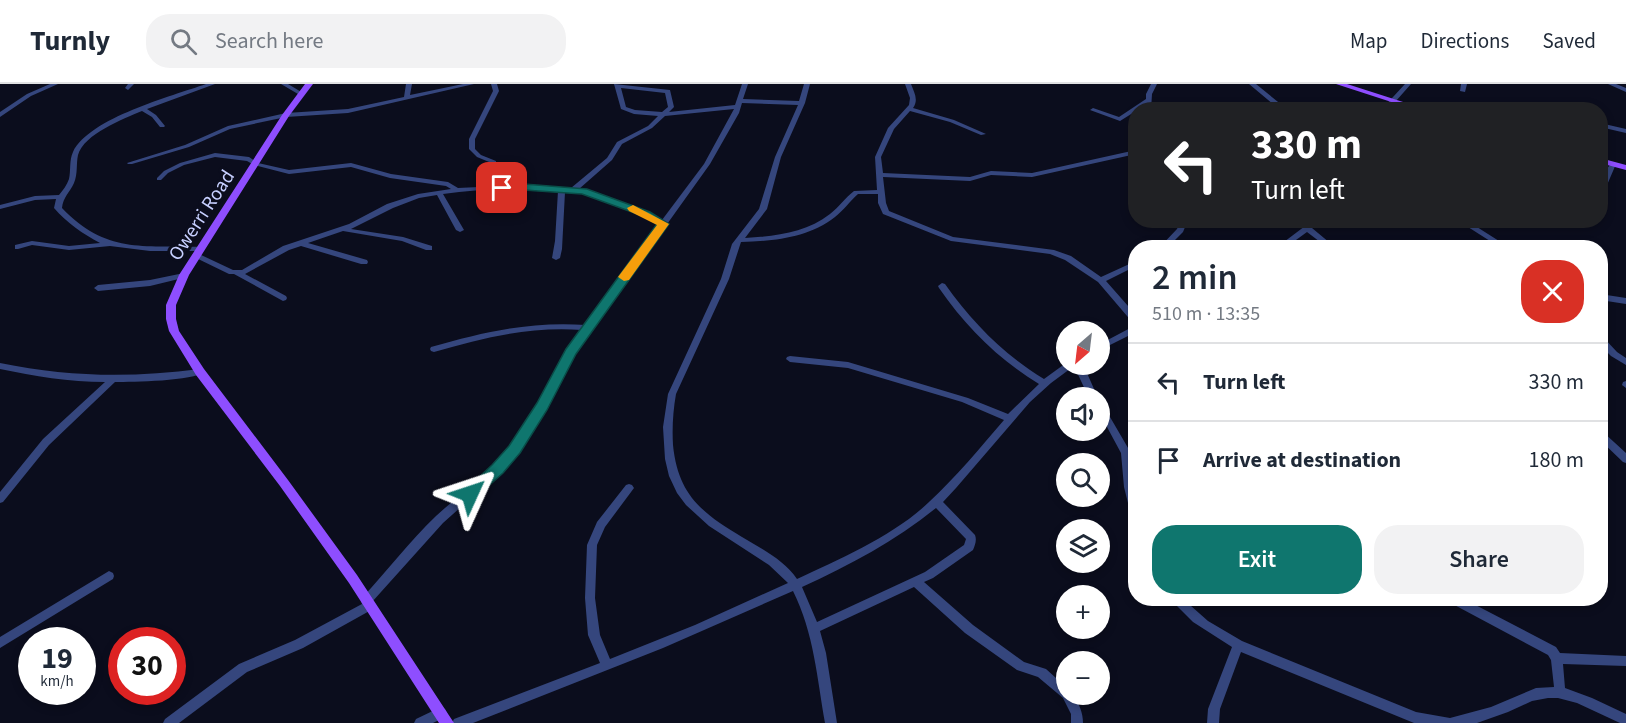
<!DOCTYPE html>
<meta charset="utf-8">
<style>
body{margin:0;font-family:"Source Sans 3",sans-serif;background:#f2f2f3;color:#1f2937;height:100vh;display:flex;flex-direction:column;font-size:22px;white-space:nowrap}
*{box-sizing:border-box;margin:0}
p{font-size:20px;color:#747a83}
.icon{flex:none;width:33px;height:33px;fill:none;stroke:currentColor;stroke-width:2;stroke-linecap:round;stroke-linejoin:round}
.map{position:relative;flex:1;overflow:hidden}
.drawer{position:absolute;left:1128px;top:156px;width:480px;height:366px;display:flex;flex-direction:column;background:#fff;border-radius:24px;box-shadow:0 3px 9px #0003}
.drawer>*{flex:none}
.banner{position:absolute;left:1128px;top:18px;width:480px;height:126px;border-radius:24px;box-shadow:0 3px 9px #0003;background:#202124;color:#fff;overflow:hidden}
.needle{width:39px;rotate:208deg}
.controls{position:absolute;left:1056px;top:237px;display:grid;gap:12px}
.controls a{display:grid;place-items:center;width:54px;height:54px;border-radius:50%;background:#fff;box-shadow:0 3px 9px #0003;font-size:30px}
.speed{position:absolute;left:18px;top:543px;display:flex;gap:12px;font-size:30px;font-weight:700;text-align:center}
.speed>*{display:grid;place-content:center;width:78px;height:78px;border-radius:50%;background:#fff;box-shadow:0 3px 9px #0003;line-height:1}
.speed small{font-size:15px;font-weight:400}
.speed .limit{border:9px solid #d22;background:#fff;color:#111}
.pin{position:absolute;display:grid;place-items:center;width:51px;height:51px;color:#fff;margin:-26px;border-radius:12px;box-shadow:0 3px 9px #0006}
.me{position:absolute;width:66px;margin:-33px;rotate:48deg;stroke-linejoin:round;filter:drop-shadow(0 0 4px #0008)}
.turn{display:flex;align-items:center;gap:21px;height:126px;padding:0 24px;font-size:27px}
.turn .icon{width:78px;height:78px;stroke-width:2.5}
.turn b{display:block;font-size:42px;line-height:51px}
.round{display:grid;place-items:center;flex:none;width:63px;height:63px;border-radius:24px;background:#f2f2f3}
.summary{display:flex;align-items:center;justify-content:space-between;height:102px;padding:0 24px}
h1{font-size:36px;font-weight:600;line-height:45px}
.primary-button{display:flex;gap:12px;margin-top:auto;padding:12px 24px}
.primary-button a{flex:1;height:69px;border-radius:24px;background:#0f766e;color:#fff;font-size:24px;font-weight:600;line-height:69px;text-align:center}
.primary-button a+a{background:#f2f2f3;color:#1f2937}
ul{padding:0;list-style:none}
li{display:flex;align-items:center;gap:18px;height:78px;padding:0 24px;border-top:2px solid #e0e1e3}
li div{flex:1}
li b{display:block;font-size:22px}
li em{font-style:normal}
header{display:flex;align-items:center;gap:36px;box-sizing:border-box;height:84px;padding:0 30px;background:#fff;border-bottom:2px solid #e0e1e3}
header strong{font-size:28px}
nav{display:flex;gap:33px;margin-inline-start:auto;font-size:21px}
.search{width:420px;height:54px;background:#f2f2f3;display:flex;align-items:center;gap:15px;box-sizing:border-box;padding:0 21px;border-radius:24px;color:#747a83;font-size:22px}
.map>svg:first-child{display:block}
</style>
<header>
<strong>Turnly</strong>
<div class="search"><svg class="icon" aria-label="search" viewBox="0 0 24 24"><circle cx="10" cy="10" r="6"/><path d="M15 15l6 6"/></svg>Search here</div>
<nav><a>Map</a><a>Directions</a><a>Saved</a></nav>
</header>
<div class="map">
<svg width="1626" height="639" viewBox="0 0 1626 639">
<rect width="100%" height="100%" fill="#0b0d1d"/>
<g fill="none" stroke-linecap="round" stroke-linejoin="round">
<!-- minor -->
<path fill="#35467d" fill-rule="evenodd" d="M 50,0 L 58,0 L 31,12 L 0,33 L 0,28 L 27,10 Z
M 128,0 L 134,0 L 128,6 L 125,4 Z
M 206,0 L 215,0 L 147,25 L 156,31 L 165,42 L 164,43 L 160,43 L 152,33 L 142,27 C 123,35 84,50 78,71 C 76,80 78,90 74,99 C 70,108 63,113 62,124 C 106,170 142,161 201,163 L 204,163 L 204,167 L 150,167 L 110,162 L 69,166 L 32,161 L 18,165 L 15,165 L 15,161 L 32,157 L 69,162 L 100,159 C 83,150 67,139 54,124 L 56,115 L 35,116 L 0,125 L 0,121 L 35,112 L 59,111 C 63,106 67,101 69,95 C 71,87 69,76 73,68 C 89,34 172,12 206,0 Z
M 281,0 L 288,0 L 303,9 L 298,10 Z
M 406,0 L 412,0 L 410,11 L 463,0 L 474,0 L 348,29 L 286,33 L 230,45 L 189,63 L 132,80 L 128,80 L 127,79 L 185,61 L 228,42 L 286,29 L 348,25 L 404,13 Z
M 491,0 L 497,0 L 499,7 L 475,55 L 475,65 L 481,71 L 496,77 L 496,79 L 494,80 L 477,73 L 469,65 L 469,55 L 493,7 Z
M 614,0 L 670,6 L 674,23 L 669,28 L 735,21 L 742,0 L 748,0 L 743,15 L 799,17 L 804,0 L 810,0 L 805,19 L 781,73 L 767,125 L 745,154 C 775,152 806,149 830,130 C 839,123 845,114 854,107 L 877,106 L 875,73 L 888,44 L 909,21 L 910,14 L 905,0 L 911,0 C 914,8 919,16 913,24 L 954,36 L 986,50 L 981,51 L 950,38 L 910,27 L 894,45 L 881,73 L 883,89 L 970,93 L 991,87 L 1032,89 L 1136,66 L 1136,70 L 1032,93 L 991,91 L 970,97 L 883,93 L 886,119 L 889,127 L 953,153 L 1054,166 L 1071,172 L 1101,193 L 1136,177 L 1136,182 L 1106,197 L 1136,231 L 1136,240 L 1133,239 L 1098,198 L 1065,176 L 1050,170 L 951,157 L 883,130 L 878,119 L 878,110 L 858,110 C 850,117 843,127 835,133 C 808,154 774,157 741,158 L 729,195 L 676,310 C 673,327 672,344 673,361 C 678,411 702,429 742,453 C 762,465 784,476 797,495 C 840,475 895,451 929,418 C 956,393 980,364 1004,336 L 962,318 L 848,284 L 790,278 L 786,275 L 787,273 L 790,272 L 848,278 L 968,314 L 1008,330 L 1039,300 C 998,275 966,243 939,204 L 938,202 L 942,199 L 945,200 C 972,238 1004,271 1044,295 L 1066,279 L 1066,280 L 1083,280 L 1098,314 L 1089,314 L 1074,282 L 1051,299 L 1030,318 L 956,404 L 943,418 L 975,451 C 977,456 975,461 973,466 L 933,494 L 924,498 L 973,541 L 1024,578 L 1046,585 L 1066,603 L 1066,610 L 1073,610 C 1079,620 1083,628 1083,639 L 1071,639 L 1071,630 L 1063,614 L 1038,593 L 1017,586 L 965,549 L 914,503 L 820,547 L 826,569 L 837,639 L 825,639 C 817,594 814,549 793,507 L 663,564 L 473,639 L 452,639 L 454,635 L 600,579 L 588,551 L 585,514 L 587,461 L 597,438 L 626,401 L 629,400 L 632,401 L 634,404 L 605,443 L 597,461 L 595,514 L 600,551 L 610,575 L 695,541 L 788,499 L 769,481 L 709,442 L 686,421 L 677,409 L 669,392 L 665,375 L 663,343 L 668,310 L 721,195 L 732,160 L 759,125 L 775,73 L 798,21 L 742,19 L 739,29 L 710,80 L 575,269 L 546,324 L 517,368 L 500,388 L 443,439 L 372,518 L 374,522 L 373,525 L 303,564 L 247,588 L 179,639 L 163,639 L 165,635 L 239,580 L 295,556 L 362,520 L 361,517 L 362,514 C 387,487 410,457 436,432 C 461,409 489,390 510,363 C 539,327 555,284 582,246 C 531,242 483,254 434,268 L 431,267 L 430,265 L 431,263 C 484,248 531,237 586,241 L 659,141 L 644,132 L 583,109 L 565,108 L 562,165 L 560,174 L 556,176 L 552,174 L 555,157 L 558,107 C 520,105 481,104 443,110 L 464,146 L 460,148 L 456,146 L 437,111 L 419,114 L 393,124 L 351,145 L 403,153 L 432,162 L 432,166 L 426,166 L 402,157 L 343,147 L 308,159 L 367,176 L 368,178 L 367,180 L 361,180 L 301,162 L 289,166 L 245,190 L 286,212 L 287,214 L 286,216 L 283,217 L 234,190 L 229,190 L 192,172 L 193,170 L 199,170 L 233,186 L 242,186 L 283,162 L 349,140 L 387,120 L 418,110 L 451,105 L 446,102 L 390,94 L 351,83 L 289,90 L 254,81 L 247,77 L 215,73 L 184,81 L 168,89 L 161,96 L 157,96 L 157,94 L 164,87 L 180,79 L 215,69 L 249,73 L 258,79 L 289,86 L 351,79 L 391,90 L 448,98 L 458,104 L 523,101 L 571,104 L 607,74 L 617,58 L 648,42 L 658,32 L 634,30 L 621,25 ZM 621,4 L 665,9 L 668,23 L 662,28 L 635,26 L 626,23 ZM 734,25 L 704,80 L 662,136 L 650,128 L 586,106 L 579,105 L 612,76 L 622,60 L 652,44 L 665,32 ZM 936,424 L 966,455 L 964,461 L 925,488 L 817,538 L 802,503 C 850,481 895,457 936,424 Z
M 1151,0 L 1157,0 L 1152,10 L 1151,26 L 1145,26 L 1145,21 L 1138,26 L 1136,26 L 1136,27 L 1120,37 L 1090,26 L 1093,24 L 1119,33 L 1146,15 L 1146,10 Z
M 1249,0 L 1256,0 L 1288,26 L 1280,26 Z
M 1405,0 L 1411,0 L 1388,26 L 1381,26 Z
M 1461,0 L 1467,0 L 1465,8 L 1460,7 Z
M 1608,0 L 1616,0 L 1626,4 L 1626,8 Z
M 1600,39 L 1626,45 L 1626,49 L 1600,43 Z
M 1613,78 L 1616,80 L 1604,108 L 1600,110 C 1600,99 1604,85 1613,78 Z
M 1181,136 L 1188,136 L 1183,148 L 1167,164 L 1159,164 L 1177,145 Z
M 1313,136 L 1322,136 L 1312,144 L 1336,164 L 1328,164 L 1307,148 L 1285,164 L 1276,164 Z
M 1457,136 L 1466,136 L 1510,164 L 1501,164 Z
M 184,189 L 187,189 L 188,191 L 187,193 L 150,202 L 98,207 L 94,204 L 98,201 L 150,196 Z
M 1600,210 L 1626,214 L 1626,220 L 1600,216 Z
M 1136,241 L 1136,248 L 1100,266 L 1100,260 Z
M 1600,252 L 1603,253 L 1617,268 L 1626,274 L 1626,281 L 1611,272 L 1600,261 Z
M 0,279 C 68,293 131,294 200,285 L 204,288 C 194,297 132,298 115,298 L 49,361 L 3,418 L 0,419 L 0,408 L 43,355 L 105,298 C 69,298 34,292 0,285 Z
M 1626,297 L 1626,304 L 1622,301 L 1623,298 Z
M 1100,320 L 1103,321 L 1131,369 L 1136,409 L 1136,435 L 1132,434 L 1131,431 L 1124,403 L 1121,369 L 1100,330 Z
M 1600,347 L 1603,348 L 1626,369 L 1626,379 L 1623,378 L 1600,356 Z
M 109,487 L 113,489 L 114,492 L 113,495 L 0,564 L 0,553 Z
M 1169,514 L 1182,514 L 1208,537 L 1242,557 L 1416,628 L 1450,634 L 1491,623 L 1536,604 L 1554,603 L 1551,576 L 1548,571 L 1447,517 L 1446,514 L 1462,514 L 1556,563 L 1560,569 L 1626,572 L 1626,582 L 1563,580 L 1565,604 L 1592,614 L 1626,630 L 1626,639 L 1620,639 L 1577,619 L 1558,614 L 1548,614 L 1532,617 L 1508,628 L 1477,639 L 1414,639 L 1241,568 L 1220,625 L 1219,639 L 1207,639 L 1208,625 L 1232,563 L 1193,538 Z
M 441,623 L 445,625 L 447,629 L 445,633 L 433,639 L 414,639 L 416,635 Z"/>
<!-- major -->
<path fill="#8e4eff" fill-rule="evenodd" d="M 305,0 L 313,0 L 289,32 L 189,191 L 176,221 L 176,235 L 179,247 L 204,285 L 288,396 L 357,491 L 454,639 L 439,639 L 349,499 L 280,402 L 196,291 L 169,247 L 166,235 L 166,221 L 179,191 L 282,31 Z
M 1336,0 L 1347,0 L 1428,26 L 1416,26 Z
M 1600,74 L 1626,81 L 1626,86 L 1600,79 Z"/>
</g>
<!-- route -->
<path fill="#0f766e" stroke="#0a4d48" stroke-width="1.5" d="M 524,100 L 587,105 L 650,128 L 669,140 L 576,270 L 547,326 L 520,369 L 503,389 L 475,414 L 465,414 L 462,410 L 465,406 L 492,381 L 509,362 L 537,319 L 566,265 L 657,140 L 643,132 L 582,110 L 524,106 L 502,107 L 496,104 L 502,101 Z"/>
<!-- slow -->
<path fill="#f59e0b" d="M 633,121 L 669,140 L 629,196 L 624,197 L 618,193 L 657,141 L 629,127 L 627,124 Z"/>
<g text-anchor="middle" stroke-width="6" stroke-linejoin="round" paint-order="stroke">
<!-- street labels -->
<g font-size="20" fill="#c7d0ff" stroke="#0b0d1d">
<text transform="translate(201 131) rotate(-57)" y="7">Owerri Road</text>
</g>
</g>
</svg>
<div class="controls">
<a><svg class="needle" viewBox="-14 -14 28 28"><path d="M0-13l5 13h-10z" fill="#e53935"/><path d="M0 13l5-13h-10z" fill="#747a83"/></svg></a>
<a><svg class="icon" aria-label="sound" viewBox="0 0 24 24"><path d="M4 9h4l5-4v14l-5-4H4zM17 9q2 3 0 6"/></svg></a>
<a><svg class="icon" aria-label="search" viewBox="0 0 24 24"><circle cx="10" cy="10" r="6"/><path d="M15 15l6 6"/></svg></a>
<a><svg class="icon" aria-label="layers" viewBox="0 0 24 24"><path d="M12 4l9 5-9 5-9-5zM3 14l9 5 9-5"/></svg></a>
<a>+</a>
<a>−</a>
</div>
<div class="speed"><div>19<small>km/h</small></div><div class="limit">30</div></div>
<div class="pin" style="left:502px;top:104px;background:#d93025"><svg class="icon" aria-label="arrive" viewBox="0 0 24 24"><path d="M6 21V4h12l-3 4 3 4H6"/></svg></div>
<svg class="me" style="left:470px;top:410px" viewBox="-20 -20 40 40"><path d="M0-17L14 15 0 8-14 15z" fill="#0f766e" stroke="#fff" stroke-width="4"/></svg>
<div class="banner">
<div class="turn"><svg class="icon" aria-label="left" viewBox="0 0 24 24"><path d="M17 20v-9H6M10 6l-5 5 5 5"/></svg><div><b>330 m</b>Turn left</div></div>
</div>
<section class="drawer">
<div class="summary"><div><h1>2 min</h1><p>510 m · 13:35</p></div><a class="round" style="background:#d93025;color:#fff"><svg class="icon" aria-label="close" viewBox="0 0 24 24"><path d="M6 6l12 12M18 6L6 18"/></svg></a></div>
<ul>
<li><svg class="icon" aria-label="left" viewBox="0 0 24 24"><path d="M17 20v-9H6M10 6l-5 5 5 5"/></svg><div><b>Turn left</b></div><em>330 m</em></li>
<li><svg class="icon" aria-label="arrive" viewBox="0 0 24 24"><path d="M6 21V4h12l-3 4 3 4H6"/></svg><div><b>Arrive at destination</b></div><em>180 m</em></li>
</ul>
<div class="primary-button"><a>Exit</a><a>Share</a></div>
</section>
</div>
